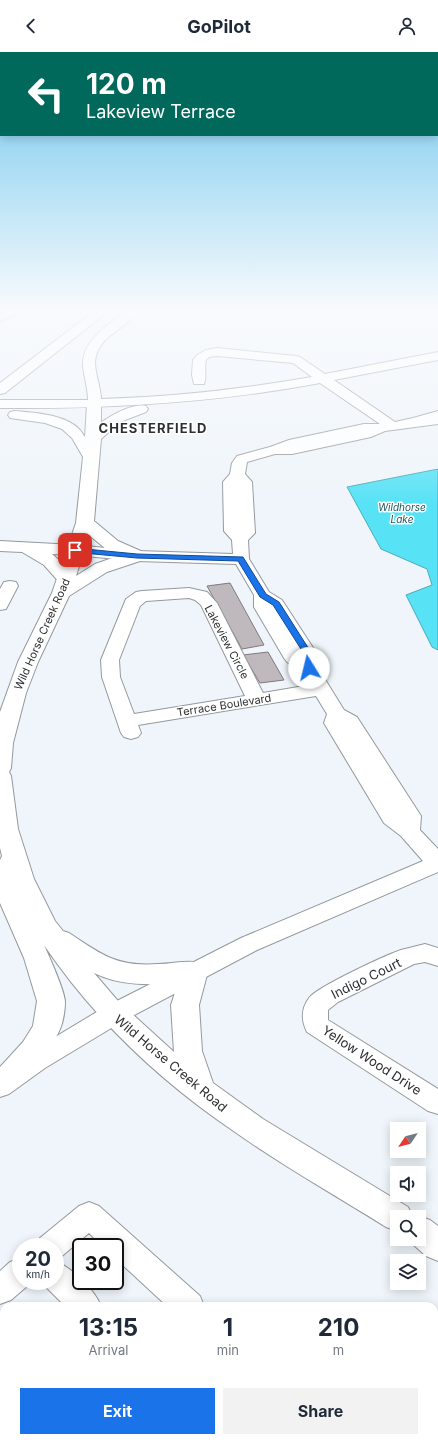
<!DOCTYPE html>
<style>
body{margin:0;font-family:Inter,sans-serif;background:#f2f2f3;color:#1f2937;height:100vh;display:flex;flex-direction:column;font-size:15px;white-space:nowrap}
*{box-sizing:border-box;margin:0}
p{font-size:13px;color:#747a83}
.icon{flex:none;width:22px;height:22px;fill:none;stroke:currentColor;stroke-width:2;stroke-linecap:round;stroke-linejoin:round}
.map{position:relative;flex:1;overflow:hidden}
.sheet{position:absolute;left:0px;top:1250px;width:438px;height:140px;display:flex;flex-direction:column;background:#fff;border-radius:12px 12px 0 0;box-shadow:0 2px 10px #0003}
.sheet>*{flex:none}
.banner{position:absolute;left:0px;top:0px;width:438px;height:84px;box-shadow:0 2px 10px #0003;background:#00695c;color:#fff;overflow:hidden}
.needle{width:26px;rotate:235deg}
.tools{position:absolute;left:390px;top:1070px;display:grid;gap:8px}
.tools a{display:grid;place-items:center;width:36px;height:36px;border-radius:0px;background:#fff;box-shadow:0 2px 10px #0003;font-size:20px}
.speed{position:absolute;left:12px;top:1186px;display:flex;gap:8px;font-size:20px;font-weight:700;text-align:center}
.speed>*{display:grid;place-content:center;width:52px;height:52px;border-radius:50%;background:#fff;box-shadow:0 2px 10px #0003;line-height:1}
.speed small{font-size:10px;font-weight:400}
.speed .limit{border:2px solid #111;border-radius:6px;background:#fff;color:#111}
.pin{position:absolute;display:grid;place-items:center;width:34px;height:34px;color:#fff;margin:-17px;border-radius:8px;box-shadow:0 2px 6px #0006}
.me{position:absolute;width:44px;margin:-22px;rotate:351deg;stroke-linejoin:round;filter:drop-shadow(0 0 3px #0008)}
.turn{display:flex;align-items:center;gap:14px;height:84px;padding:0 20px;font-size:18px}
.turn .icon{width:52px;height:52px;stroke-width:2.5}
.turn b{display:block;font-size:28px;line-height:34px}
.eta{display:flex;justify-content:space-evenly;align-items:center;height:68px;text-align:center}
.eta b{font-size:24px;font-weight:700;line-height:28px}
.action{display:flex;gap:8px;margin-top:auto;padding:8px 20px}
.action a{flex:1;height:46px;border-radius:0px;background:#1a73e8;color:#fff;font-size:16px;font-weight:700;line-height:46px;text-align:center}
.action a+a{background:#f2f2f3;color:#1f2937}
header{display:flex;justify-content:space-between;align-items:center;height:52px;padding:0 20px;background:#fff;font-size:18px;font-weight:700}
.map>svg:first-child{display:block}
</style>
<header><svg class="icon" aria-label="back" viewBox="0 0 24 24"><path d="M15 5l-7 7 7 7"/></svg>GoPilot<svg class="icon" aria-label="person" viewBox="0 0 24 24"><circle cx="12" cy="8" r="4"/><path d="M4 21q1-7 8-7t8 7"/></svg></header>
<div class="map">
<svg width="438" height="1390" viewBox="0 0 438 1390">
<rect width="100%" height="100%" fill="#eff5fa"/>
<!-- water -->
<path fill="#58e2f5" stroke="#4bacba" d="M 438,417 L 438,598 L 432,595 L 406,543 L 432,533 L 427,517 L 381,497 L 347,435 Z"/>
<!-- building -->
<path fill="#bfb9be" stroke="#7f7a7e" d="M 230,531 L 264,593 L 242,597 L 207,534 Z
M 268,600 L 284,628 L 260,631 L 243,603 Z"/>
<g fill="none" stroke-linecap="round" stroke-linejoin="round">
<defs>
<path id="minor" d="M 10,257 L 26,257 L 24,259 L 0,269 L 0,262 Z
M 129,257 L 142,257 C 128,276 97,283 95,310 C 95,323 101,335 101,347 C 172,345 242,337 312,325 L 293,311 L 217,304 L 209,305 L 206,308 C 204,316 207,326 204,332 L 194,332 L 192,323 L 193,308 L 197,303 L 206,298 L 217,296 L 296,304 L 300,305 L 325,322 L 438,300 L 438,308 L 334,328 L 395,370 L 413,366 L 438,359 L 438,372 L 385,379 L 371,385 L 292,402 L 275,402 L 247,410 L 245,422 L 252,430 L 255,481 L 248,488 L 249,507 L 269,540 L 282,548 L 319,605 L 318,616 L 344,658 L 357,665 L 421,764 L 420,778 L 438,797 L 438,820 L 257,898 L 123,969 L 45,1016 L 9,1042 L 0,1045 L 0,1020 L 27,1002 L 105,955 L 241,886 L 423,809 L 401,784 L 384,771 L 324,671 L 327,662 L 316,644 L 138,673 L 141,681 L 138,685 L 131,687 L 124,685 L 121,681 L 102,625 L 101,608 L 126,547 L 136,540 L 142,539 L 189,536 L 207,540 L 217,551 L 263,641 L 310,633 L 302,620 L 287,610 L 284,606 L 254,555 L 254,543 L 236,512 L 137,509 L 75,503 L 69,501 L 67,498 L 69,495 L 75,493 L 137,499 L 233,502 L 232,488 L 224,479 L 223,430 L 230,422 L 232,411 L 237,404 L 270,395 L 289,388 L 364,372 L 380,372 L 320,331 C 214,351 108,357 0,356 L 0,348 L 88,348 C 88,336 84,325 83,314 C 81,288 111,271 129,257 ZM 189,546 L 195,548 L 201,553 L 245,644 L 134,662 L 120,625 L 119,608 L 140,554 L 146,549 Z
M 15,359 C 35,361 65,362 80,378 C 87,387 92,397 98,407 L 96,410 L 91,411 L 86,410 L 72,386 L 62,377 L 45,371 L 10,366 L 8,363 L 10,360 Z
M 10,529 L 16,530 L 18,534 L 6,557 L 0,558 L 0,537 L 4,530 Z
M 425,892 L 438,896 L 438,914 L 425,910 L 414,912 L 338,950 L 328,958 L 328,968 L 438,1037 L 438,1062 L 428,1059 L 307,980 C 301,968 301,957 309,946 C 317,935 386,903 401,898 C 409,896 417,894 425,892 Z
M 89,1150 L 99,1154 L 200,1244 L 204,1254 L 167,1254 L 115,1206 L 115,1195 L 103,1195 L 89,1181 L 62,1204 L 55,1207 L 55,1195 L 36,1195 L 40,1186 L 79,1154 Z
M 21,1206 L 21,1229 L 32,1230 L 11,1248 L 0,1252 L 0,1219 L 10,1210 Z
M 55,1209 C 72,1216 94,1237 101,1254 L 65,1254 L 44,1233 L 43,1229 L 55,1229 Z
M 203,1386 L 239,1386 L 241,1390 L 205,1390 Z
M 320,1386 L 386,1386 L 384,1390 L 322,1390 Z"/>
<path id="major" d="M 94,348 L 99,349 L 101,352 L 101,371 C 111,363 133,351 146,354 L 148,357 L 146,360 L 120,370 L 101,387 L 94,469 L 118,489 L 143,500 L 146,504 L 143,508 L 107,520 L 69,544 L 38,610 L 26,641 L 13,691 L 11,716 L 9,720 L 11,724 L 18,777 L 34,827 L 55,869 L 63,879 L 69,881 C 102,903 117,915 158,912 C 174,912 189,907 204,912 L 208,919 L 199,953 L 202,999 L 213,1031 L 263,1067 L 408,1155 L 413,1165 L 397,1165 L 397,1179 L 386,1175 C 335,1143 283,1114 235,1080 C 161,1030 94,967 44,893 C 49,904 65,940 65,950 C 65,958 63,970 60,977 C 54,992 17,1047 0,1042 L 0,1015 L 23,990 L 33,974 L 37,949 L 24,906 L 0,851 L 0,808 L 2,804 L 0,796 L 0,660 L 18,610 L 52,541 L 76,471 L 85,386 L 87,352 L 89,349 ZM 89,483 L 106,497 L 121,503 L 95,512 L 76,524 ZM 94,921 C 121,934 149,933 178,931 L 171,953 L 174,1000 L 118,949 Z
M 419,1164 L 430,1168 L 438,1174 L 438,1209 L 426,1204 L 407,1187 L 419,1187 L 419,1165 L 415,1165 Z"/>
<path id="highway" d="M 97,257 L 111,257 L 5,341 L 0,342 L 0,331 Z
M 0,489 L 75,493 L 81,494 L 84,498 L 81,502 L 75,503 L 52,502 L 60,509 L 75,527 L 72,531 L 66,533 L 60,531 L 44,513 L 22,500 L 0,499 Z"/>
</defs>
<!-- minor casing -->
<use href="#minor" stroke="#94999d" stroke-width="2"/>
<!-- major casing -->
<use href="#major" stroke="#94999d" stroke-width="2"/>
<!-- highway casing -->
<use href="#highway" stroke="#94999d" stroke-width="2"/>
<!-- minor -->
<use href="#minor" fill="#fff" fill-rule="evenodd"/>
<!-- major -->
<use href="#major" fill="#fff" fill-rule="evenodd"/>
<!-- highway -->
<use href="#highway" fill="#fff" fill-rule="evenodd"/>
</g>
<!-- sky -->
<linearGradient id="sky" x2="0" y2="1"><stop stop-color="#6ec6ed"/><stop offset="0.57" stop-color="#f8fafd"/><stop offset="1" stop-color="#f8fafd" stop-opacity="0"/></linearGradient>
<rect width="438" height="452" fill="url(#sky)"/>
<!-- route -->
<path fill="#1a73e8" stroke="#114b97" d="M 75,496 L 137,502 L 243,505 L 266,542 L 279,550 L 314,605 L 313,616 L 309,619 L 306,618 L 304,616 L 306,605 L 273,553 L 260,545 L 238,509 L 137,506 L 72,500 L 72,497 Z"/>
<g text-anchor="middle" stroke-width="3" stroke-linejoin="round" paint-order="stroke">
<!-- far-water labels -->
<g font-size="10" font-style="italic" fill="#1b565e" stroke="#fff">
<text x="402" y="459">Wildhorse<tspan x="402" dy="12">Lake</tspan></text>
</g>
<!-- street labels -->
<g font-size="11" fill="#2d2f31" stroke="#fff">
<text transform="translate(42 582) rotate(-66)" y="4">Wild Horse Creek Road</text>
<text transform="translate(227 590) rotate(62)" y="4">Lakeview Circle</text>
<text transform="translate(224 653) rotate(-9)" y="4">Terrace Boulevard</text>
</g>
<!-- far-district labels -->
<g font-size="13" font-weight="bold" letter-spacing="1" fill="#2d2f31" stroke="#fff">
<text x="153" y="381">CHESTERFIELD</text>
</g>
<!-- near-street labels -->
<g font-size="13" fill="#2d2f31" stroke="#fff">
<text transform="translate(366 926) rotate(-26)" y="5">Indigo Court</text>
<text transform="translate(372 1008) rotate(33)" y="5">Yellow Wood Drive</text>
<text transform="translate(171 1011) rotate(40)" y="5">Wild Horse Creek Road</text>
</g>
</g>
</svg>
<div class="tools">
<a><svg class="needle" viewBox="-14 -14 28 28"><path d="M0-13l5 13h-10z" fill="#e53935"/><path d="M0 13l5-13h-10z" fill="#747a83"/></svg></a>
<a><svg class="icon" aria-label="sound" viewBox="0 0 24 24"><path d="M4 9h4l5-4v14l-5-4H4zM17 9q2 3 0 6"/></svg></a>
<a><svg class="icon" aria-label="search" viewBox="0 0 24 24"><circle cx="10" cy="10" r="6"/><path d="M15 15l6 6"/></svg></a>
<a><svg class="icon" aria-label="layers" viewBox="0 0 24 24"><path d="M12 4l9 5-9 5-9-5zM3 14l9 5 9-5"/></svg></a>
</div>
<div class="speed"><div>20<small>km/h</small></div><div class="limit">30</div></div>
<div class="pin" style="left:75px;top:498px;background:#d93025"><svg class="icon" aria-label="arrive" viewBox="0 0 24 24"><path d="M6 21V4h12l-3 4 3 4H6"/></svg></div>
<svg class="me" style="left:309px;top:616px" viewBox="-20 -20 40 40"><circle r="19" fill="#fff"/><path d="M0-13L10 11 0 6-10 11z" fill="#1a73e8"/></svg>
<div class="banner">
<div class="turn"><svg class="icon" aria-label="left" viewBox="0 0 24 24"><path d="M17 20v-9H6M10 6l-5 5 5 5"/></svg><div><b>120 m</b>Lakeview Terrace</div></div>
</div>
<section class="sheet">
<div class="eta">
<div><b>13:15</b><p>Arrival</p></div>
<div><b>1</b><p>min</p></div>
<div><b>210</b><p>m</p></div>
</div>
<div class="action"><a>Exit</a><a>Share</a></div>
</section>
</div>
